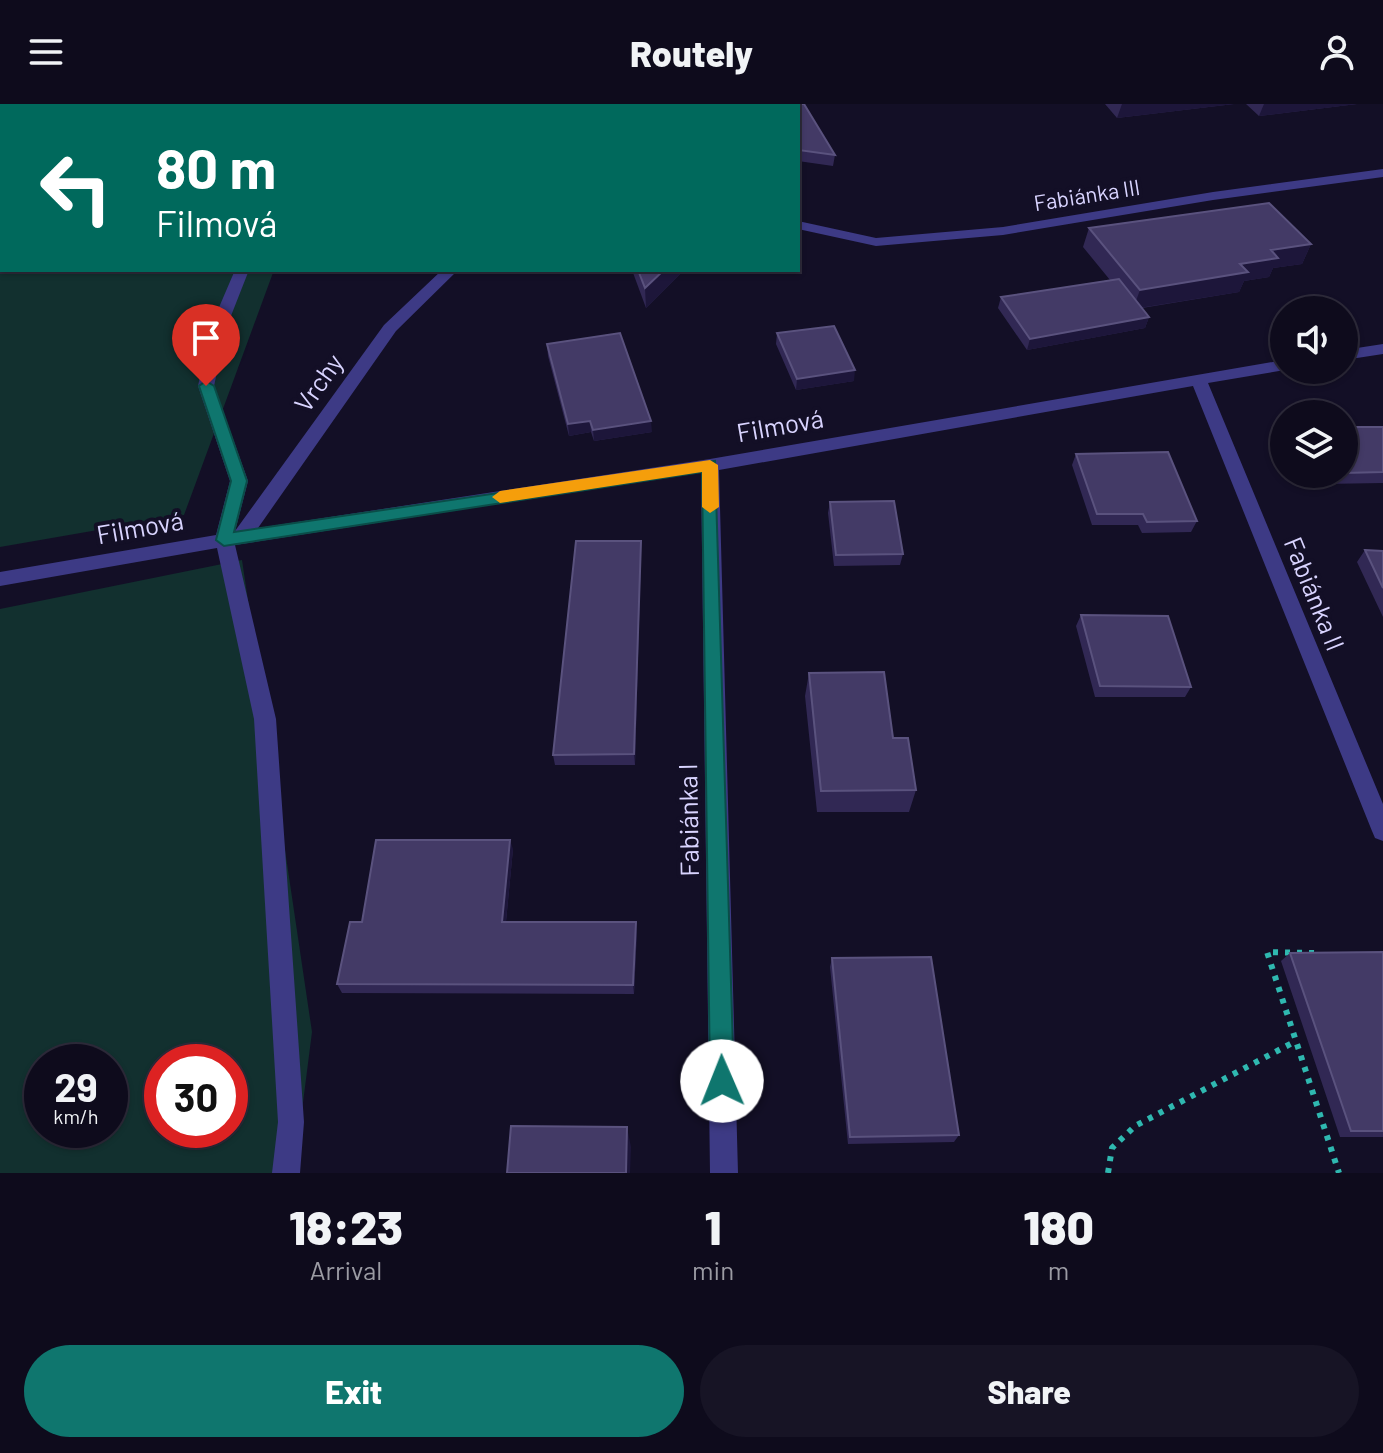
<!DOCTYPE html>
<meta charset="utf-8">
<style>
body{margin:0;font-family:Barlow,sans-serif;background:#171425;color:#f1f3f6;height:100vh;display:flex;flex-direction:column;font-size:30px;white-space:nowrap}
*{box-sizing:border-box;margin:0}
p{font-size:26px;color:#9b9ba3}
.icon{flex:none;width:44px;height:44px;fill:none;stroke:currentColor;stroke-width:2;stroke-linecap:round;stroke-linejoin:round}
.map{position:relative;height:1069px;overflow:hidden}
.details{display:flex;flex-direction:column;background:#0e0b1c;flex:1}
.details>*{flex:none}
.banner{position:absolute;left:0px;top:0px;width:800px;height:168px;box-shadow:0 2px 6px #0004,0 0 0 2px #2e2b3b;background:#00695c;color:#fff;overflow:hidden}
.buttons{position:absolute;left:1270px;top:192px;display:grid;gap:16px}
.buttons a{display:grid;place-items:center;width:88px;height:88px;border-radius:50%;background:#0e0b1c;box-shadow:0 2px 6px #0004,0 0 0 2px #2e2b3b;font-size:40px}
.speed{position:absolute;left:24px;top:940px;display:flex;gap:16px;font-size:40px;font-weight:700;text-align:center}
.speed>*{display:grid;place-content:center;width:104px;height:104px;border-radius:50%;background:#0e0b1c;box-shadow:0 2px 6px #0004,0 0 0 2px #2e2b3b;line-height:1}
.speed small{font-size:20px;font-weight:400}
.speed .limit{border:12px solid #d22;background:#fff;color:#111}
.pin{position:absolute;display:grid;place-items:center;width:68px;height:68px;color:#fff;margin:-82px -34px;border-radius:50% 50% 50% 0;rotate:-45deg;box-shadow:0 0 8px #0007}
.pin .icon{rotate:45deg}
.me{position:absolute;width:88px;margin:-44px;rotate:359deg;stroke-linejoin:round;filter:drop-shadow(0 0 6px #0008)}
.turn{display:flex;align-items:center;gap:28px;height:168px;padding:0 24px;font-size:36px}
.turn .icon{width:104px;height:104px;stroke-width:2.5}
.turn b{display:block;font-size:56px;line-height:68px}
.eta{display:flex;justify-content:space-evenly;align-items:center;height:136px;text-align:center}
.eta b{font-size:48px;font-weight:800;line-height:56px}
.action{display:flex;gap:16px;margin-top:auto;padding:16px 24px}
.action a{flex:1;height:92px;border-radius:48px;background:#0f766e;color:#fff;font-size:32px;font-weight:800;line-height:92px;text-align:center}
.action a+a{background:#171425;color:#f1f3f6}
header{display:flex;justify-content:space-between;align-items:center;height:104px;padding:0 24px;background:#0e0b1c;font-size:36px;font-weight:800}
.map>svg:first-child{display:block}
</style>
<header><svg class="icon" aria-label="menu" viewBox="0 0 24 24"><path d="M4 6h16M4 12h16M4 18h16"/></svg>Routely<svg class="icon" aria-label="person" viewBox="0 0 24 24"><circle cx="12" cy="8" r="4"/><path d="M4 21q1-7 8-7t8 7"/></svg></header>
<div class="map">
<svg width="1383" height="1069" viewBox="0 0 1383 1069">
<rect width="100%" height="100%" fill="#130f26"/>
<!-- green -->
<path fill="#12302f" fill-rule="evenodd" d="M 0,0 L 336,0 L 2,2 L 2,166 L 274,166 L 184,411 L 0,443 Z
M 242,456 L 312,928 L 294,1069 L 0,1069 L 0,505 ZM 42,958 L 110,958 L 110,1026 L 42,1026 ZM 162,958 L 230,958 L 230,1026 L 162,1026 Z"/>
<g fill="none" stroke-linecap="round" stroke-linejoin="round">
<!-- path -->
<path stroke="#2fb8b0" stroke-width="6" stroke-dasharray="5 7" stroke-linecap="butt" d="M 1314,849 L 1267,848 L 1339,1069
M 1108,1069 L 1112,1044 L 1135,1022 L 1296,937"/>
<!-- minor -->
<path fill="#3d3a85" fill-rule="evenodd" d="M 1383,65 L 1383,73 L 1213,96 L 1003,131 L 876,142 L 798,125 L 798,117 L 876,134 L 1003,123 L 1213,88 Z
M 235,166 L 249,166 L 227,222 L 214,282 L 248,377 L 235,427 L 384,221 L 442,166 L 458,166 L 396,227 L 258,424 L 710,355 L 1284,256 L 1285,266 L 1208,279 L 1383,700 L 1383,737 L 1375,734 L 1372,727 L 1193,282 L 719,366 L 738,1069 L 710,1069 L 701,368 L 235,441 L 276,615 L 304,1018 L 300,1069 L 272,1069 L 278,1018 L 254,615 L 217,444 L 0,482 L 0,468 L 216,431 L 230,377 L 198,282 L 211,222 Z
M 1383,240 L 1383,250 L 1344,256 L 1344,246 Z"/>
</g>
<!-- wall -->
<path fill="#312854" d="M 430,0 L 555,0 L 555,2 L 436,2 Z
M 747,0 L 804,0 L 835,51 L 833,62 L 798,57 L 798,2 L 747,2 Z
M 1105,0 L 1234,0 L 1117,14 Z
M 1246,0 L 1357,0 L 1259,12 Z
M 1089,124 L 1311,140 L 1302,160 L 1273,164 L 1269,173 L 1244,177 L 1239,188 L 1142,204 L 1149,213 L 1145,224 L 1027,246 L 998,204 L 1001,193 L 1110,176 L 1083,143 Z
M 632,166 L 684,166 L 646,204 Z
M 777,229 L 854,277 L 796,286 L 776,240 Z
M 547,240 L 652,328 L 594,337 L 591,328 L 569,332 L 548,252 Z
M 1344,323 L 1383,323 L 1383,379 L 1322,380 L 1317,370 L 1344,370 Z
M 1076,350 L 1197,417 L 1191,428 L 1142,429 L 1138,421 L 1092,421 L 1072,361 Z
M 830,398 L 903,450 L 900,461 L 834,462 L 828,409 Z
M 1365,446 L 1383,447 L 1383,513 L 1357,458 Z
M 641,448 L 635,661 L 555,661 L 553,651 Z
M 1081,511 L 1191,583 L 1185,593 L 1095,593 L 1076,522 Z
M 809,569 L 893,634 L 916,686 L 909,708 L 817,708 L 805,592 Z
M 513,745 L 506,818 L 637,827 L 634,890 L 342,889 L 337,880 L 362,818 Z
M 1383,848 L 1383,1033 L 1340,1033 L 1281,857 L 1290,849 Z
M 832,854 L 959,1031 L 954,1038 L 848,1040 L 830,863 Z"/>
<!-- shaded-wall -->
<path fill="#1d163a" d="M 527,0 L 555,0 L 555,2 L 524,2 Z
M 1122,0 L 1234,0 L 1117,14 Z
M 1264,0 L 1357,0 L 1259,12 Z
M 1311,140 L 1302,160 L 1273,164 L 1269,173 L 1244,177 L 1239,188 L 1133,205 L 1140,186 L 1240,160 L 1271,146 Z
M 664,166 L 684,166 L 646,204 L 645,184 Z
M 1149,213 L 1145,224 L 1027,246 L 1030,235 Z
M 855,266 L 854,277 L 796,286 L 797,275 Z
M 590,317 L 591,328 L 569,332 L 568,320 Z
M 651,317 L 652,328 L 594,337 L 593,326 Z
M 641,437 L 641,448 L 635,661 L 634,650 Z
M 510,736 L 513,745 L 505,827 L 502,818 Z
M 636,818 L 637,827 L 634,890 L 633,881 Z
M 627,1023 L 631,1043 L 630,1069 L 626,1069 Z"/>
<!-- building -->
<path fill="#433a66" stroke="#5a527e" stroke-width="2" d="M 455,0 L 527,0 L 524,2 L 452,2 Z
M 752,0 L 804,0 L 835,51 L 798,46 L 798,2 L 754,2 Z
M 1269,99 L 1311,140 L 1271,146 L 1278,154 L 1240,160 L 1248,168 L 1140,186 L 1089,124 Z
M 638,166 L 664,166 L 645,184 Z
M 1119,175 L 1149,213 L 1030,235 L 1001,193 Z
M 834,222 L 855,266 L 797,275 L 777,229 Z
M 620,229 L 651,317 L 593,326 L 590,317 L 568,320 L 547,240 Z
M 1344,323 L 1383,323 L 1383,368 L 1344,369 Z
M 1168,348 L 1197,417 L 1147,418 L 1143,410 L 1097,410 L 1076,350 Z
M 894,397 L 903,450 L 836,451 L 830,398 Z
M 576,437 L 641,437 L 634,650 L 553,651 Z
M 1365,446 L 1383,447 L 1383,484 Z
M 1081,511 L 1168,512 L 1191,583 L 1100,582 Z
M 884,568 L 893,634 L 908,634 L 916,686 L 821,687 L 809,569 Z
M 376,736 L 510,736 L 502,818 L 636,818 L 633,881 L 337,880 L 350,818 L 362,818 Z
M 1383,848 L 1383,1027 L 1351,1027 L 1290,849 Z
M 931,853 L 959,1031 L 850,1033 L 832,854 Z
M 511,1022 L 627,1023 L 626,1069 L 507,1069 Z"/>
<!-- route -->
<path fill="#0f766e" stroke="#0a4d48" stroke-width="2" d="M 206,277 L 214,282 L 247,377 L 234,428 L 715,357 L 734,977 L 731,986 L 722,989 L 714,986 L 710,977 L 702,368 L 224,442 L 216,436 L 231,377 L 199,282 Z"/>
<!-- slow -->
<path fill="#f59e0b" d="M 710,356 L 718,361 L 719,403 L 710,409 L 702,403 L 702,368 L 500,399 L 492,393 L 500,387 Z"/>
<g text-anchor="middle" stroke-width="8" stroke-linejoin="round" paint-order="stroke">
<!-- far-street labels -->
<g font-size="22" fill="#d9d4ff" stroke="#130f26">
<text transform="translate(1087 91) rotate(-9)" y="8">Fabiánka III</text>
</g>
<!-- street labels -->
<g font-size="26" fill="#d9d4ff" stroke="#130f26">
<text transform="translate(319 279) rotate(-55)" y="9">Vrchy</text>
<text transform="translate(780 322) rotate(-10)" y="9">Filmová</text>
<text transform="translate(140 424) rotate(-10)" y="9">Filmová</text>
<text transform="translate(1314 490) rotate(68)" y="9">Fabiánka II</text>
<text transform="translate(689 716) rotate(-91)" y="9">Fabiánka I</text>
</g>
</g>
</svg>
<div class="buttons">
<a><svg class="icon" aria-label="sound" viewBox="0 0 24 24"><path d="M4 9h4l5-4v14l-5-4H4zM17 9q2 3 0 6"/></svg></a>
<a><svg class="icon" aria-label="layers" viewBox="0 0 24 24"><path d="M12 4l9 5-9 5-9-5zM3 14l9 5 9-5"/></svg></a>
</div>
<div class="speed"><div>29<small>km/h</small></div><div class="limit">30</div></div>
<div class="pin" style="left:206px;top:282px;background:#d93025"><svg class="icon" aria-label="arrive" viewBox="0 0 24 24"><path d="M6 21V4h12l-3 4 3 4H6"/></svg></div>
<svg class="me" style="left:722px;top:977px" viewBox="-20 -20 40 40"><circle r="19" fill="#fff"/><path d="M0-13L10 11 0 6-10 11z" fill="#0f766e"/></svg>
<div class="banner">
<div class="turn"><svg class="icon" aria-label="left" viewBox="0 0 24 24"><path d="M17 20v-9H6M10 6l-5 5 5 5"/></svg><div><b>80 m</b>Filmová</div></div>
</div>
</div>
<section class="details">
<div class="eta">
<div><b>18:23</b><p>Arrival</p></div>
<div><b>1</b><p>min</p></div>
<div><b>180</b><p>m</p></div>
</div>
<div class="action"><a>Exit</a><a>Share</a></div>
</section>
